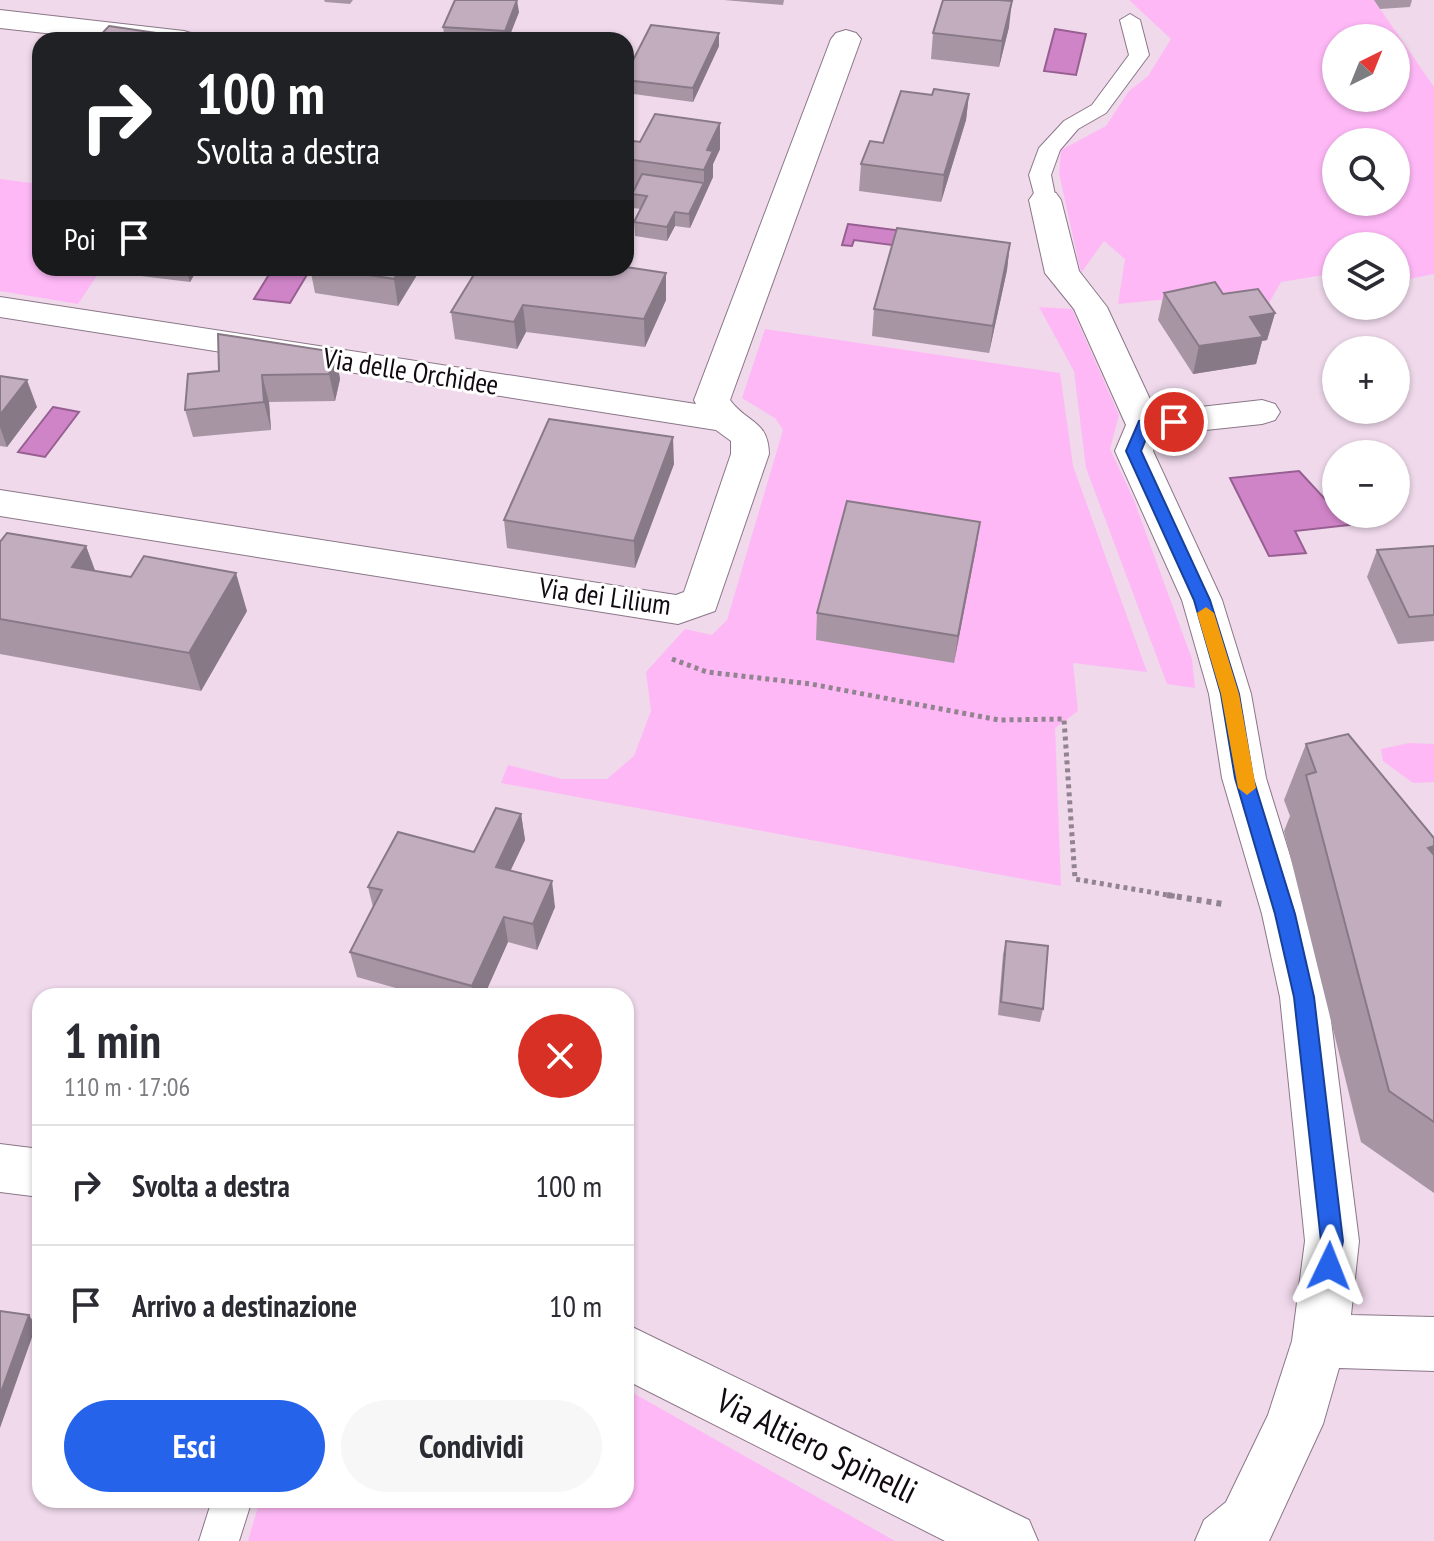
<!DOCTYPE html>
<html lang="it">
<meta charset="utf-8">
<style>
body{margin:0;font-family:"PT Sans Narrow",sans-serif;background:#f7f7f7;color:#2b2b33;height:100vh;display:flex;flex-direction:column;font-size:30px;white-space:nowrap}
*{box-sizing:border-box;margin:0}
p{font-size:26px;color:#7c7c81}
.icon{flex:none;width:44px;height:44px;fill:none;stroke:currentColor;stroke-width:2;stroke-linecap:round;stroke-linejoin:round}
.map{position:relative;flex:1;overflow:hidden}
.sheet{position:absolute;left:32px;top:988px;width:602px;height:520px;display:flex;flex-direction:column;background:#fff;border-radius:24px;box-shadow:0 2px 6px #0004}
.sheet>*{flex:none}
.banner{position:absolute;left:32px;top:32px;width:602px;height:244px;border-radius:24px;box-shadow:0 2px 6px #0004;background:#202124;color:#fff;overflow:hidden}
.needle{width:52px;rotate:43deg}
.controls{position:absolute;left:1322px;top:24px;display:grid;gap:16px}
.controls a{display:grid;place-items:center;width:88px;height:88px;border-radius:50%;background:#fff;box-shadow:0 2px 6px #0004;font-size:40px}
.pin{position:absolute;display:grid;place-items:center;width:68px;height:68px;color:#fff;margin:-34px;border:4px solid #fff;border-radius:50%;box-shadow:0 2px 8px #0007}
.me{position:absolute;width:88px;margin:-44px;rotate:2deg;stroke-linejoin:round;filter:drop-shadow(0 0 6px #0008)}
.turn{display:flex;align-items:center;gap:28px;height:168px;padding:0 32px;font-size:36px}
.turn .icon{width:104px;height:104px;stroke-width:2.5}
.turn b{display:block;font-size:56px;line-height:68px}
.then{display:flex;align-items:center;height:76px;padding:0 32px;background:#0003;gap:16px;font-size:30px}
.round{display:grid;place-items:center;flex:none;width:84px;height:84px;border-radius:42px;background:#f7f7f7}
.summary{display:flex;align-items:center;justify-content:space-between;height:136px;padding:0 32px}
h1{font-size:48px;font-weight:700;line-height:60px}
.primary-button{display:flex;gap:16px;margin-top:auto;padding:16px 32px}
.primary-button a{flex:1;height:92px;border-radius:48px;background:#2563eb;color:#fff;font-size:32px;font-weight:700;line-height:92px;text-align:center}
.primary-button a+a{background:#f7f7f7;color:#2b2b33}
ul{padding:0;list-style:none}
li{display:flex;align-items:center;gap:24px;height:120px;padding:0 32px;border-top:2px solid #e1e1e2}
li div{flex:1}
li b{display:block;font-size:30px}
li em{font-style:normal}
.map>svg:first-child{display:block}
</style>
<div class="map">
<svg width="1434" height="1541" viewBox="0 0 1434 1541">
<rect width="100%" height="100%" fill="#efd9eb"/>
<!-- green -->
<path fill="#feb8f6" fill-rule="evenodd" d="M 1129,0 L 1374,0 L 1434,87 L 1434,274 L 1409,279 L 1396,277 L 1396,246 L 1336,246 L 1336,273 L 1281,282 L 1269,303 L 1210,295 L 1118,304 L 1125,259 L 1104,241 L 1081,273 L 1059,173 L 1061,150 L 1106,126 L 1129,91 L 1148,76 L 1171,39 ZM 1336,38 L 1396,38 L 1396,98 L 1336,98 ZM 1336,142 L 1396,142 L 1396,202 L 1336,202 Z
M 0,179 L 40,184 L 40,268 L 102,268 L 78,304 L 0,291 Z
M 1039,307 L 1072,309 L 1119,415 L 1110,449 L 1133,498 L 1192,659 L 1195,688 L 1167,684 L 1086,468 L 1074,371 Z
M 765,329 L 1060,373 L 1073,466 L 1147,672 L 1073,663 L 1078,711 L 1055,728 L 1061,886 L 501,783 L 508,765 L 562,779 L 607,779 L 634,756 L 651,711 L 646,672 L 685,629 L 712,635 L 727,620 L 783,430 L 776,419 L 742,398 Z
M 1409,743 L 1434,744 L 1434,782 L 1413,783 L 1383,761 L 1381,749 Z
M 626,1389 L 895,1541 L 248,1541 L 260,1500 L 626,1500 Z"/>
<!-- water -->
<path fill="#d084c8" stroke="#975f91" stroke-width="2" d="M 1055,29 L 1086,34 L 1076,75 L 1044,71 Z
M 848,224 L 919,233 L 915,248 L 854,240 L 852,246 L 842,245 Z
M 273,268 L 311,268 L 290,303 L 254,299 Z
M 53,407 L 79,412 L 45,457 L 18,452 Z
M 1299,471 L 1349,525 L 1295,531 L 1306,553 L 1269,556 L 1230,478 Z"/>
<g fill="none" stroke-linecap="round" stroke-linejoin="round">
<defs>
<path id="lane" d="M 1130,14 L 1140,20 L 1149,55 L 1106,113 L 1078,129 L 1060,150 L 1051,175 L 1056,200 L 1053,205 L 1037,205 L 1029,175 L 1039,148 L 1064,121 L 1092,105 L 1129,55 L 1120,20 Z
M 212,1500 L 252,1500 L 239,1541 L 199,1541 Z"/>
<path id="street" d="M 0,10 L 184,31 L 194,34 L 199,40 L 108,40 L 0,28 Z
M 846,30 L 856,33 L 861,39 L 730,400 C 748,424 768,420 769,454 L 715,611 L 678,624 L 0,516 L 0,490 L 676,595 L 684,592 L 731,454 L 731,441 L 716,430 L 0,317 L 0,297 L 696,404 L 694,400 L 831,39 L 836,33 Z
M 1045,190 L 1056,193 L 1061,200 L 1079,271 L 1107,307 L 1156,412 L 1262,400 L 1275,404 L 1280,412 L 1275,420 L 1262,424 L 1159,435 L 1153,451 L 1222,600 L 1251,694 L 1266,778 L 1308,914 L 1328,997 L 1359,1241 L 1351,1315 L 1434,1317 L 1434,1371 L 1339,1368 L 1323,1424 L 1269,1541 L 1195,1541 L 1204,1520 L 1226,1502 L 1268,1415 L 1292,1341 L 1305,1241 L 1280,997 L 1262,914 L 1222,778 L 1209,694 L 1182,600 L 1115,451 L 1126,425 L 1074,309 L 1045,273 L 1029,200 L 1034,193 Z
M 0,1144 L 40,1149 L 40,1197 L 0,1192 Z
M 626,1324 L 1029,1520 L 1038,1541 L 945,1541 L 626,1380 Z"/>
</defs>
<!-- lane casing -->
<use href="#lane" stroke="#8a7788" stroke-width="2"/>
<!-- street casing -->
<use href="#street" stroke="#8a7788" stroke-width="2"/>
<!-- path-far1 -->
<path stroke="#928390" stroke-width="5" stroke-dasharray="4 4" stroke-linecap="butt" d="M 672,659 L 707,672 L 811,684 L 999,720 L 1064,719 L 1075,879 L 1179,897"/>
<!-- path -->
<path stroke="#928390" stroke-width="6" stroke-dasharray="5 5" stroke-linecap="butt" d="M 1167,895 L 1223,904"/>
<!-- lane -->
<use href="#lane" fill="#fff" fill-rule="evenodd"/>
<!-- street -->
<use href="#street" fill="#fff" fill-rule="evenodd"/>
</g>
<!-- wall -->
<path fill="#a795a4" d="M 324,0 L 353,0 L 350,4 L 325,2 Z
M 724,0 L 784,0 L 783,5 Z
M 1374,0 L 1412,0 L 1410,7 L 1380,9 Z
M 519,12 L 508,40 L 445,40 L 443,27 Z
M 1009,27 L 999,67 L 931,59 L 933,33 Z
M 719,46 L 693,102 L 626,93 L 626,74 Z
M 969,94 L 966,120 L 941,202 L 859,191 L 861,164 L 932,95 Z
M 720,149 L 713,164 L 713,177 L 690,228 L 675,226 L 667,241 L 635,236 L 634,222 L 641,209 L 633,208 L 632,194 L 635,187 L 626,186 L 626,155 Z
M 1010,243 L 1007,270 L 989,353 L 872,336 L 874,309 Z
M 130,268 L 198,268 L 190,282 L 133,275 Z
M 310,268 L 419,268 L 420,270 L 398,306 L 315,293 Z
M 666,273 L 666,300 L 645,347 L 526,332 L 517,349 L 455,339 L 451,312 Z
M 1164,293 L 1223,294 L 1275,313 L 1267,340 L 1262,341 L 1256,364 L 1193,374 L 1158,320 Z
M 335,352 L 340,379 L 335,401 L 269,402 L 271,430 L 193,437 L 185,410 L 219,371 Z
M 0,376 L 37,407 L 7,447 L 0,446 Z
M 674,464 L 635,568 L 507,548 L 504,520 Z
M 980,522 L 954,663 L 816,640 L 817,613 Z
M 0,542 L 86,546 L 95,571 L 247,611 L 201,691 L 0,654 Z
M 1434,546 L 1434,641 L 1398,644 L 1367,577 L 1377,550 Z
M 1306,744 L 1434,838 L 1434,1193 L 1361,1142 L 1284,831 L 1290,816 L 1284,800 Z
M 521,814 L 525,840 L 510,871 L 555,907 L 537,950 L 508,942 L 484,996 L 424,996 L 357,977 L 350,952 L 373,907 L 368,887 L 474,852 Z
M 1006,941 L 1043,1009 L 1040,1022 L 998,1015 L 1003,954 Z"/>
<!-- shaded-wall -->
<path fill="#887986" d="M 517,0 L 519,12 L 508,40 L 505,40 L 505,31 Z
M 1012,1 L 1009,27 L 999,67 L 1002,41 Z
M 719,33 L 719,46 L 693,102 L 693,88 Z
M 969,94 L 966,120 L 941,202 L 944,175 Z
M 720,123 L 720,149 L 713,164 L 713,177 L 704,197 L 704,170 L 707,150 Z
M 704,183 L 704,197 L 690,228 L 689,214 Z
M 675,212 L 675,226 L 667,241 L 667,227 Z
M 1010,243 L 1007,270 L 989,353 L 993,326 Z
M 186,268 L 198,268 L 190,282 Z
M 401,268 L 419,268 L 420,270 L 398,306 L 394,279 Z
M 666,273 L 666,300 L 645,347 L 644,319 Z
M 523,305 L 526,332 L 517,349 L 514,322 Z
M 1275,313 L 1267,340 L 1262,341 L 1256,364 L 1193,374 L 1199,346 L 1250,317 Z
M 335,352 L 340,379 L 335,401 L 329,374 Z
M 262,375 L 269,402 L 271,430 L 264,402 Z
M 27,380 L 37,407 L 7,447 L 0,427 L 0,415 Z
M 673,437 L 674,464 L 635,568 L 634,541 Z
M 980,522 L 976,549 L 954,663 L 958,636 Z
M 86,546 L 100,584 L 72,567 Z
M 236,573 L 247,611 L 201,691 L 189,653 Z
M 521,814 L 525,840 L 500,893 L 496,867 Z
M 1434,846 L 1434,854 L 1412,899 L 1428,848 Z
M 552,881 L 555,907 L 537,950 L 533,924 Z
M 504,917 L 508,942 L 484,996 L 474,996 L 472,986 Z
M 29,1315 L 36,1326 L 0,1428 L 0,1395 Z"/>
<!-- building -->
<path fill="#c2adbf" stroke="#887986" stroke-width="2" d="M 455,0 L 517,0 L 505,31 L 443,27 Z
M 943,0 L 999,0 L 1012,1 L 1002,41 L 933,33 Z
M 651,25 L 719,33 L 693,88 L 626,80 L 626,74 Z
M 109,26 L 163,34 L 158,40 L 96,40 Z
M 934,89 L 969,94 L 944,175 L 861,164 L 870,141 L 883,143 L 901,91 L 932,95 Z
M 655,114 L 720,123 L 707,150 L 713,151 L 704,170 L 626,159 L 626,155 L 634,141 L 640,142 Z
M 642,174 L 704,183 L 689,214 L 675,212 L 667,227 L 634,222 L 647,196 L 632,194 Z
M 897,228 L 1010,243 L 993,326 L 874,309 Z
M 626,267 L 666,273 L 644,319 L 523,305 L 514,322 L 451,312 L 478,268 L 626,268 Z
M 324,268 L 401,268 L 394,279 Z
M 1215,282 L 1223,294 L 1258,289 L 1275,313 L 1250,317 L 1263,337 L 1199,346 L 1164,293 Z
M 218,334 L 335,352 L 329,374 L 262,375 L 264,402 L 185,410 L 188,374 L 219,371 Z
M 0,376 L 27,380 L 0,415 Z
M 549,419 L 673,437 L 634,541 L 504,520 Z
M 847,501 L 980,522 L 958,636 L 817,613 Z
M 7,533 L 86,546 L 72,567 L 131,577 L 144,556 L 236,573 L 189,653 L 0,619 L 0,542 Z
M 1434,546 L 1434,615 L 1409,617 L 1377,550 Z
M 1348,734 L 1434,838 L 1434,846 L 1428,848 L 1434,855 L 1434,1122 L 1389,1091 L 1306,775 L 1316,772 L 1306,744 Z
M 496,808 L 521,814 L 496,867 L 552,881 L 533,924 L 504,917 L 472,986 L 350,952 L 382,890 L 368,887 L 398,832 L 474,852 Z
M 1006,941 L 1048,946 L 1043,1009 L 1001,1002 Z
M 0,1311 L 29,1315 L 0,1395 Z"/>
<!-- route -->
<path fill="#2563eb" stroke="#184099" stroke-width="2" d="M 1174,417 L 1179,418 L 1179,425 L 1150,429 L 1141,451 L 1210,600 L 1239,694 L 1253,778 L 1295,914 L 1314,997 L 1343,1241 L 1337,1273 L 1329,1276 L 1321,1273 L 1318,1266 L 1321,1241 L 1294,997 L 1275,914 L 1235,778 L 1221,694 L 1194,600 L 1126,451 L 1139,421 Z"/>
<!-- slow -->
<path fill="#f59e0b" d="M 1206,607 L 1214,613 L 1239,694 L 1256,788 L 1247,795 L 1238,788 L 1221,694 L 1197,613 Z"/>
<g text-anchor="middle" stroke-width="6" stroke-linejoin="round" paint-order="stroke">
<!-- street labels -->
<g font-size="28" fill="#110a10" stroke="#fff">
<text transform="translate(411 371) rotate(9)" y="10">Via delle Orchidee</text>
<text transform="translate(605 596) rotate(8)" y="10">Via dei Lilium</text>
</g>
<!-- near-street labels -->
<g font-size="34" fill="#110a10" stroke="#fff">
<text transform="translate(817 1446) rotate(26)" y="12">Via Altiero Spinelli</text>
</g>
</g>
</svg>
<div class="controls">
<a><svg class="needle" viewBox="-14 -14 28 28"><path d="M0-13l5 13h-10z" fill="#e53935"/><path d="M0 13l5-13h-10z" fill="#7c7c81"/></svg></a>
<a><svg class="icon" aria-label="search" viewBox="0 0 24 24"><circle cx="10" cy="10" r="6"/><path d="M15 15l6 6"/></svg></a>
<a><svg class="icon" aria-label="layers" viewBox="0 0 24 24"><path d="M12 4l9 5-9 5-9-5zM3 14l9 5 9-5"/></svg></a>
<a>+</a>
<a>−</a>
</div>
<div class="pin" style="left:1174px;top:422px;background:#d93025"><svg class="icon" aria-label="arrive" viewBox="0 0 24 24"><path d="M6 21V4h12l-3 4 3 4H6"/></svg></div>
<svg class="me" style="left:1329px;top:1266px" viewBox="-20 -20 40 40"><path d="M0-17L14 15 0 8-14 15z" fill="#2563eb" stroke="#fff" stroke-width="4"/></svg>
<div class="banner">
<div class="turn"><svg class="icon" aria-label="right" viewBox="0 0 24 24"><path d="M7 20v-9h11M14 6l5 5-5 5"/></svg><div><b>100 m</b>Svolta a destra</div></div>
<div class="then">Poi<svg class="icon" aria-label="arrive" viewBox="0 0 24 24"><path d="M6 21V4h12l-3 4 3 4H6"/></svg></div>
</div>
<section class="sheet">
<div class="summary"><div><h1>1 min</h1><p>110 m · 17:06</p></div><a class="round" style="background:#d93025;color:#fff"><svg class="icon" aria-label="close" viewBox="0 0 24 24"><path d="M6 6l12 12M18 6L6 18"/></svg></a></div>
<ul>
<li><svg class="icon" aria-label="right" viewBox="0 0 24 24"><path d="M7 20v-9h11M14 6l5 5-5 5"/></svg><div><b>Svolta a destra</b></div><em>100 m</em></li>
<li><svg class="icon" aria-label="arrive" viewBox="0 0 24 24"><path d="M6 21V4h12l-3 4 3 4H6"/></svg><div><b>Arrivo a destinazione</b></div><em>10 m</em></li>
</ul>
<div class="primary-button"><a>Esci</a><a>Condividi</a></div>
</section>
</div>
